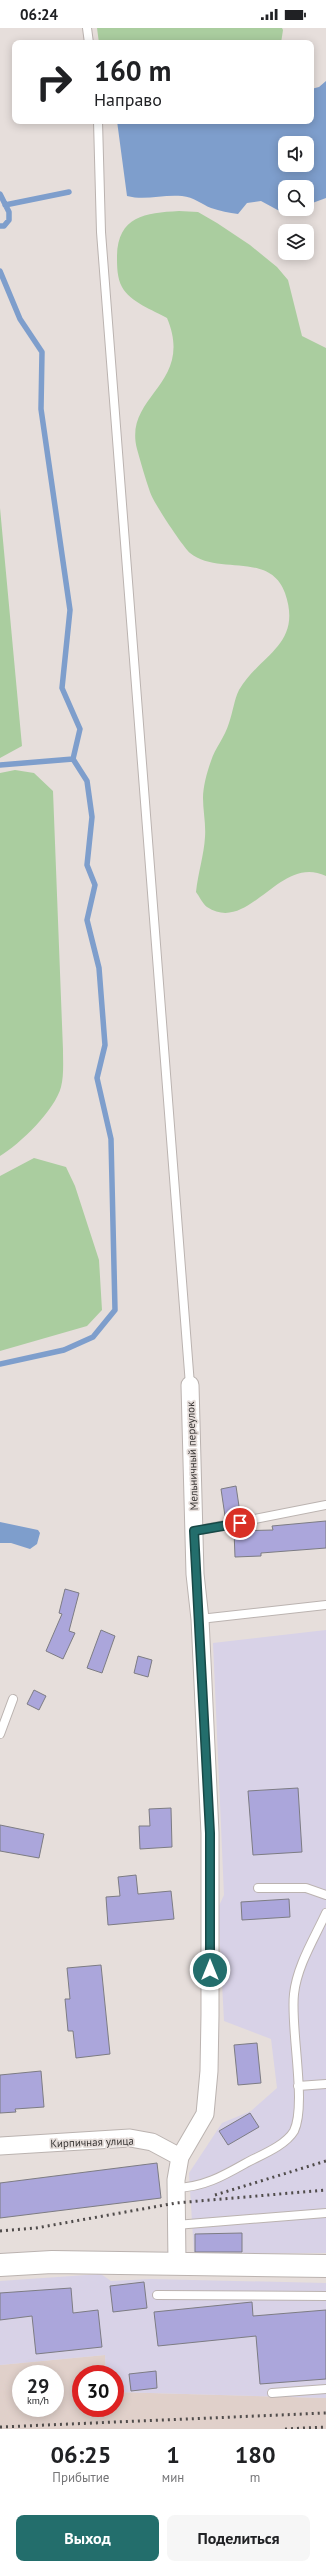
<!DOCTYPE html>
<html lang="ru">
<meta charset="utf-8">
<style>
body{margin:0;font-family:"PT Sans",sans-serif;background:#f6f6f6;color:#202124;height:100vh;display:flex;flex-direction:column;font-size:15px;white-space:nowrap}
*{box-sizing:border-box;margin:0}
p{font-size:13px;color:#757577}
.icon{flex:none;width:22px;height:22px;fill:none;stroke:currentColor;stroke-width:2;stroke-linecap:round;stroke-linejoin:round}
.map{position:relative;height:2401px;overflow:hidden}
.sheet{display:flex;flex-direction:column;background:#fff;flex:1}
.sheet>*{flex:none}
.top-card{position:absolute;left:12px;top:12px;width:302px;height:84px;border-radius:8px;box-shadow:0 2px 10px #0003;background:#fff;color:#202124;overflow:hidden}
.buttons{position:absolute;left:278px;top:108px;display:grid;gap:8px}
.buttons a{display:grid;place-items:center;width:36px;height:36px;border-radius:8px;background:#fff;box-shadow:0 2px 10px #0003;font-size:20px}
.speed{position:absolute;left:12px;top:2337px;display:flex;gap:8px;font-size:20px;font-weight:700;text-align:center}
.speed>*{display:grid;place-content:center;width:52px;height:52px;border-radius:50%;background:#fff;box-shadow:0 2px 10px #0003;line-height:1}
.speed small{font-size:10px;font-weight:400}
.speed .limit{border:6px solid #d22;background:#fff;color:#111}
.pin{position:absolute;display:grid;place-items:center;width:34px;height:34px;color:#fff;margin:-17px;border:2px solid #fff;border-radius:50%;box-shadow:0 1px 4px #0007}
.me{position:absolute;width:44px;margin:-22px;rotate:0deg;stroke-linejoin:round;filter:drop-shadow(0 0 3px #0008)}
.turn{display:flex;align-items:center;gap:14px;height:84px;padding:0 16px;font-size:18px}
.turn .icon{width:52px;height:52px;stroke-width:2.5}
.turn b{display:block;font-size:28px;line-height:34px}
.eta{display:flex;justify-content:space-evenly;align-items:center;height:68px;text-align:center}
.eta b{font-size:24px;font-weight:800;line-height:28px}
.primary-button{display:flex;gap:8px;margin-top:auto;padding:8px 16px}
.primary-button a{flex:1;height:46px;border-radius:8px;background:#236e6c;color:#fff;font-size:16px;font-weight:800;line-height:46px;text-align:center}
.primary-button a+a{background:#f6f6f6;color:#202124}
.status{display:flex;justify-content:space-between;align-items:center;height:28px;padding:0 20px;background:#fff;direction:ltr}
.status svg{height:11px;fill:currentColor}
.map>svg:first-child{display:block}
</style>
<div class="status"><b>06:24</b><svg viewBox="0 0 49 12"><path d="M0 12V9h3v3zM5 12V6h3v6zM10 12V3h3v9zM15 12V0h3v12zM26 1h20v11H26zM47 4h2v5h-2z"/></svg></div>
<div class="map">
<svg width="326" height="2401" viewBox="0 0 326 2401">
<rect width="100%" height="100%" fill="#e6dedb"/>
<!-- built -->
<path fill="#e0d0ca" fill-rule="evenodd" d="M 105,2327 L 106,2346 L 81,2346 L 81,2380 L 115,2380 L 115,2364 L 326,2370 L 326,2401 L 0,2401 L 0,2337 ZM 21,2346 L 55,2346 L 55,2380 L 21,2380 Z"/>
<!-- industrial -->
<path fill="#d8d2e7" d="M 326,1602 L 326,2225 L 194,2226 L 189,2145 L 222,2095 L 251,2083 L 277,2060 L 271,2011 L 224,1993 L 218,1880 L 224,1867 L 213,1615 Z
M 101,2246 L 111,2253 L 151,2251 L 326,2255 L 326,2370 L 115,2364 L 115,2346 L 106,2346 L 105,2327 L 0,2337 L 0,2253 Z"/>
<!-- green -->
<path fill="#aacd9f" d="M 97,0 L 282,0 L 283,2 L 281,15 L 99,15 Z
M 179,183 L 198,184 L 217,195 L 250,217 L 277,239 L 288,252 L 302,308 L 326,320 L 326,848 C 279,825 250,907 207,879 C 203,876 199,868 196,864 C 198,845 204,827 205,809 C 206,796 203,783 203,770 C 203,759 207,744 211,733 C 215,720 225,709 229,695 C 233,684 234,672 239,662 C 260,626 303,617 285,565 C 270,523 218,548 190,525 C 183,519 153,474 150,464 C 145,450 141,435 137,421 C 123,367 195,357 167,290 C 153,282 130,274 122,259 C 117,250 117,238 117,228 C 118,188 145,185 179,183 Z
M 0,480 L 22,718 L 0,730 Z
M 15,742 L 34,745 L 53,763 L 63,1022 C 63,1033 64,1048 61,1059 C 55,1082 20,1116 0,1128 L 0,745 Z
M 34,1130 L 66,1139 L 75,1158 L 99,1232 L 102,1282 L 87,1298 L 0,1323 L 0,1148 Z"/>
<!-- water -->
<path fill="#7e9ecc" fill-rule="evenodd" d="M 326,53 L 326,170 L 307,177 L 307,159 L 285,159 L 285,181 L 297,181 L 285,186 L 261,173 L 247,175 L 238,186 C 229,185 220,183 211,180 C 201,176 194,169 182,168 C 163,166 146,173 127,168 L 117,93 L 311,93 L 311,61 L 319,59 ZM 285,115 L 307,115 L 307,137 L 285,137 Z
M 0,1494 L 38,1502 L 40,1505 L 37,1516 L 30,1521 L 11,1515 L 0,1515 Z"/>
<g fill="none" stroke-linecap="round" stroke-linejoin="round">
<!-- stream -->
<path stroke="#7e9ecc" stroke-width="5.5" d="M 0,166 L 9,184 L 9,192 L 4,198 L 0,198
M 5,177 L 69,164
M 0,243 L 20,291 L 42,324 L 41,381 L 70,582 L 62,660 L 80,701 L 73,731 L 87,753 L 92,789 L 87,837 L 95,857 L 87,892 L 99,940 L 105,1017 L 97,1050 L 111,1111 L 115,1282 L 93,1309 L 64,1322 L 0,1336
M 0,737 L 73,731"/>
</g>
<!-- building -->
<path fill="#aba6db" stroke="#7d7c83" d="M 236,1458 L 240,1485 L 225,1488 L 221,1461 Z
M 326,1493 L 326,1520 L 261,1525 L 261,1528 L 235,1529 L 234,1503 L 273,1502 L 272,1498 Z
M 65,1561 L 79,1565 L 69,1603 L 75,1605 L 63,1631 L 46,1623 L 62,1586 L 59,1585 Z
M 101,1602 L 115,1608 L 102,1645 L 87,1640 Z
M 138,1628 L 152,1632 L 148,1649 L 134,1645 Z
M 34,1662 L 46,1668 L 39,1682 L 27,1676 Z
M 298,1760 L 302,1824 L 253,1827 L 248,1763 Z
M 171,1780 L 172,1819 L 140,1821 L 139,1798 L 150,1798 L 149,1781 Z
M 0,1797 L 44,1806 L 39,1830 L 0,1823 Z
M 136,1847 L 138,1866 L 171,1863 L 174,1891 L 108,1897 L 106,1869 L 120,1868 L 118,1849 Z
M 289,1871 L 290,1889 L 242,1892 L 241,1874 Z
M 101,1937 L 110,2026 L 76,2030 L 73,2003 L 68,2003 L 65,1971 L 70,1971 L 67,1940 Z
M 257,2015 L 261,2055 L 238,2057 L 234,2017 Z
M 41,2043 L 44,2079 L 15,2081 L 16,2084 L 0,2085 L 0,2047 Z
M 250,2085 L 259,2099 L 228,2117 L 219,2103 Z
M 157,2135 L 161,2170 L 0,2190 L 0,2155 Z
M 242,2205 L 242,2224 L 195,2224 L 195,2206 Z
M 144,2254 L 147,2280 L 113,2284 L 110,2258 Z
M 71,2260 L 73,2285 L 98,2282 L 102,2319 L 36,2326 L 32,2288 L 0,2292 L 0,2265 Z
M 252,2274 L 253,2288 L 326,2282 L 326,2351 L 260,2356 L 256,2308 L 158,2318 L 154,2284 Z
M 156,2343 L 157,2360 L 131,2363 L 129,2346 Z"/>
<g fill="none" stroke-linecap="round" stroke-linejoin="round">
<defs>
<path id="lane" d="M 87,0 L 89,15
M 98,93 L 101,204 L 190,1357
M 194,1503 L 326,1477
M 200,1591 L 326,1577
M 0,1706 L 13,1671
M 258,1860 L 306,1860 L 326,1867
M 298,2058 L 326,2056
M 176,2160 C 204,2159 223,2148 246,2135 C 261,2127 285,2118 294,2103 C 307,2076 290,2000 294,1966 C 297,1938 314,1911 326,1885
M 176,2197 L 326,2185
M 157,2267 L 326,2268
M 272,2365 L 326,2361"/>
<path id="street" d="M 0,2118 L 130,2110 L 152,2114 L 180,2129
M 177,2235 L 176,2152 L 180,2129 L 205,2086 L 209,2043 L 210,1987 L 210,1805 L 200,1591 L 195,1546 L 190,1357"/>
<path id="secondary" d="M 0,2237 L 52,2234 L 326,2238"/>
</defs>
<!-- lane casing -->
<use href="#lane" stroke="#bbb3b0" stroke-width="10"/>
<!-- street casing -->
<use href="#street" stroke="#bbb3b0" stroke-width="19"/>
<!-- secondary casing -->
<use href="#secondary" stroke="#bbb3b0" stroke-width="24"/>
<!-- lane -->
<use href="#lane" stroke="#fff" stroke-width="8"/>
<!-- street -->
<use href="#street" stroke="#fff" stroke-width="17"/>
<!-- secondary -->
<use href="#secondary" stroke="#fff" stroke-width="22"/>
<!-- rail -->
<path stroke="#504c4b" stroke-width="3" stroke-dasharray="2 4" stroke-linecap="butt" d="M 215,2167 L 326,2133
M 0,2203 L 36,2200 L 176,2175 L 326,2162
M 0,2399 L 326,2385
M 285,2401 L 326,2399"/>
</g>
<g fill="none" stroke-linecap="round" stroke-linejoin="round">
<defs>
<path id="route" d="M 210,1942 L 210,1805 L 194,1503 L 240,1495"/>
</defs>
<!-- route casing -->
<use href="#route" stroke="#174846" stroke-width="10"/>
<!-- route -->
<use href="#route" stroke="#236e6c" stroke-width="7"/>
</g>
<g text-anchor="middle" stroke-width="3.5" stroke-linejoin="round" paint-order="stroke">
<!-- street labels -->
<g font-size="11" fill="#393635" stroke="#e6dedb">
<text transform="translate(192 1428) rotate(-92)" y="4">Мельничный переулок</text>
<text transform="translate(92 2114) rotate(-2)" y="4">Кирпичная улица</text>
</g>
</g>
</svg>
<div class="buttons">
<a><svg class="icon" aria-label="sound" viewBox="0 0 24 24"><path d="M4 9h4l5-4v14l-5-4H4zM17 9q2 3 0 6"/></svg></a>
<a><svg class="icon" aria-label="search" viewBox="0 0 24 24"><circle cx="10" cy="10" r="6"/><path d="M15 15l6 6"/></svg></a>
<a><svg class="icon" aria-label="layers" viewBox="0 0 24 24"><path d="M12 4l9 5-9 5-9-5zM3 14l9 5 9-5"/></svg></a>
</div>
<div class="speed"><div>29<small>km/h</small></div><div class="limit">30</div></div>
<div class="pin" style="left:240px;top:1495px;background:#d93025"><svg class="icon" aria-label="arrive" viewBox="0 0 24 24"><path d="M6 21V4h12l-3 4 3 4H6"/></svg></div>
<svg class="me" style="left:210px;top:1942px" viewBox="-20 -20 40 40"><circle r="17" fill="#236e6c" stroke="#fff" stroke-width="3"/><path d="M0-11L8 9 0 5-8 9z" fill="#fff"/></svg>
<div class="top-card">
<div class="turn"><svg class="icon" aria-label="right" viewBox="0 0 24 24"><path d="M7 20v-9h11M14 6l5 5-5 5"/></svg><div><b>160 m</b>Направо</div></div>
</div>
</div>
<section class="sheet">
<div class="eta">
<div><b>06:25</b><p>Прибытие</p></div>
<div><b>1</b><p>мин</p></div>
<div><b>180</b><p>m</p></div>
</div>
<div class="primary-button"><a>Выход</a><a>Поделиться</a></div>
</section>
